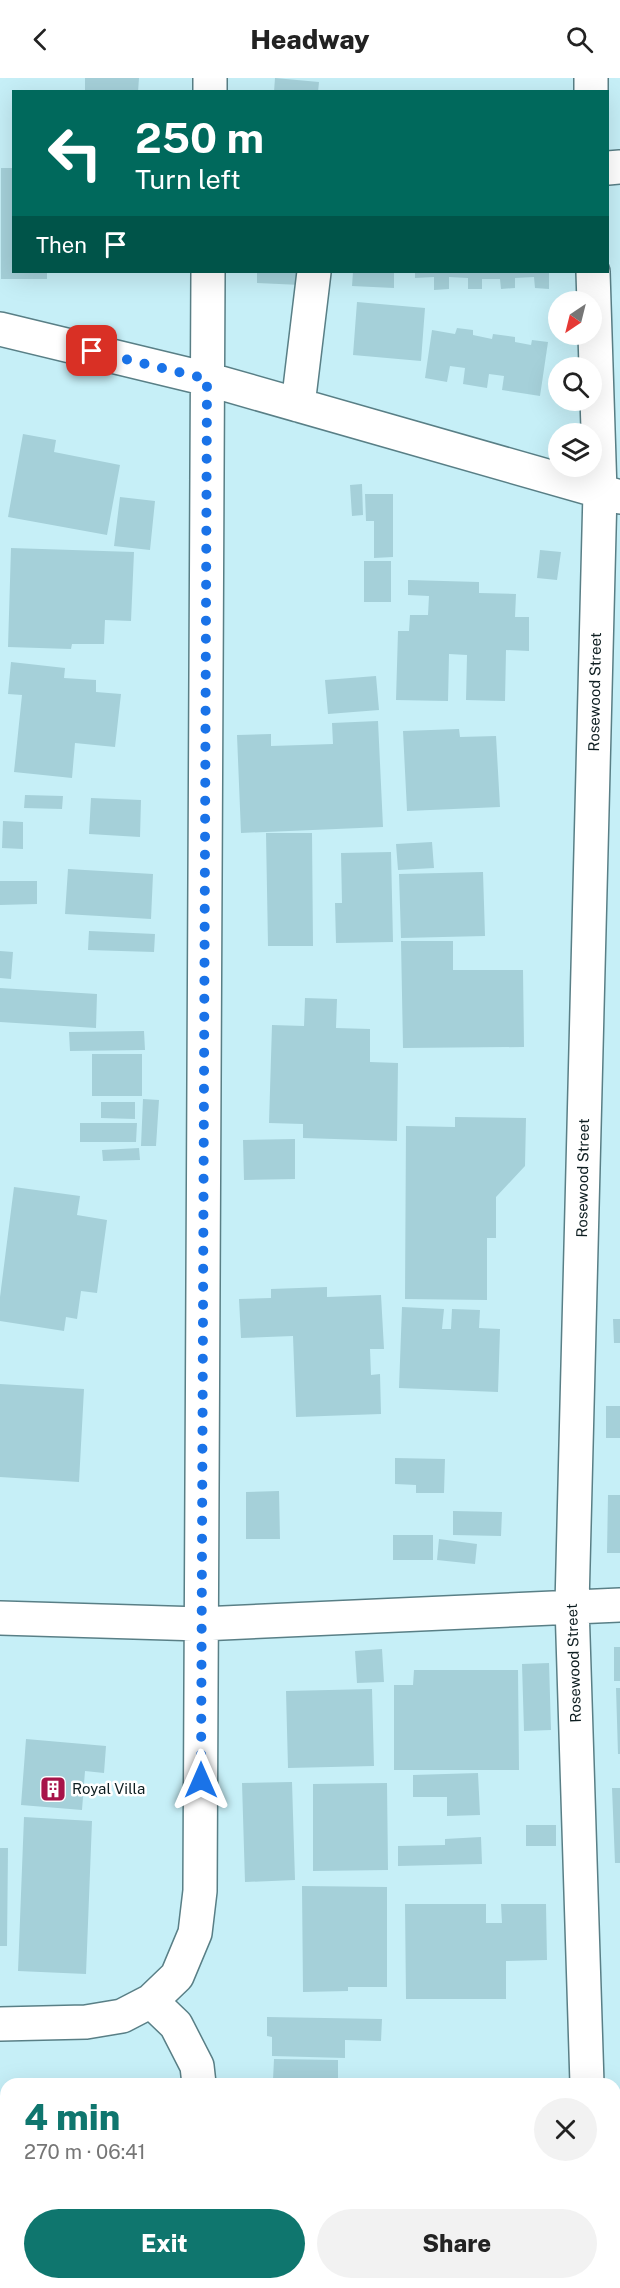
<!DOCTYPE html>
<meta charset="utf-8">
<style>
body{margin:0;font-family:"Public Sans",sans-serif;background:#f2f2f2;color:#222;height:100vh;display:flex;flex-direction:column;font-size:22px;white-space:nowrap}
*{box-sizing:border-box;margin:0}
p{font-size:20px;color:#767676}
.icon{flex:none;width:33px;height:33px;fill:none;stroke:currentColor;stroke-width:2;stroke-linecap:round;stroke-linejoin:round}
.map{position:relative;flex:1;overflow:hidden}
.side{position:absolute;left:0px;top:2000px;width:621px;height:212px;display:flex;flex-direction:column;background:#fff;border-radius:18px 18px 0 0;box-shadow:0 6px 24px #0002}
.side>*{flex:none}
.top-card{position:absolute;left:12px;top:12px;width:597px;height:183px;border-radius:0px;box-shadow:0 6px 24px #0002;background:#00695c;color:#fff;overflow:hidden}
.needle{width:39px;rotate:215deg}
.buttons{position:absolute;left:548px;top:213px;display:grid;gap:12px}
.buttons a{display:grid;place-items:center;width:54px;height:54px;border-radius:50%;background:#fff;box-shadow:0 6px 24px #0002;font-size:30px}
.pin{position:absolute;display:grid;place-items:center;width:51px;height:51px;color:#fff;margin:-26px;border-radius:12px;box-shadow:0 3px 9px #0006}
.me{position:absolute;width:66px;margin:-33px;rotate:0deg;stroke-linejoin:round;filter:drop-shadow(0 0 4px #0008)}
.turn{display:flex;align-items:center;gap:21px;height:126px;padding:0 24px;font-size:27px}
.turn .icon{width:78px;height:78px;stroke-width:2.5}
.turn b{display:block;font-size:42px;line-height:51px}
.then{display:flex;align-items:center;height:57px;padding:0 24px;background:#0003;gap:12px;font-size:22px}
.round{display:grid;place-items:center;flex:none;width:63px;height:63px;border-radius:32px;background:#f2f2f2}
.summary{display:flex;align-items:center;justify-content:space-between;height:102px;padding:0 24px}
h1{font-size:36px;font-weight:800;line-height:45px;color:#0f766e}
.action{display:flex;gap:12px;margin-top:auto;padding:12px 24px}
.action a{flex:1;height:69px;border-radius:36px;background:#0f766e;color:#fff;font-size:24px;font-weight:800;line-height:69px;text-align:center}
.action a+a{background:#f2f2f2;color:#222}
header{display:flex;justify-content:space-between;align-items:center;height:78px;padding:0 24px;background:#fff;font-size:27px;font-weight:800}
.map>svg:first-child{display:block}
</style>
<header><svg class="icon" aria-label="back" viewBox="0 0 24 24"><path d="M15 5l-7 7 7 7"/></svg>Headway<svg class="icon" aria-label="search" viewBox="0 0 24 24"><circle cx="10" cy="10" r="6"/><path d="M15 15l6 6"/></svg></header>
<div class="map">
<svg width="620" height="2210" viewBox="0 0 620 2210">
<rect width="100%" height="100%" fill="#c6eff7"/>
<!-- building -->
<path fill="#a5d0d9" d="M 85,0 L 139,0 L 138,14 L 85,14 Z
M 275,0 L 319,4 L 318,14 L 274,14 Z
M 1,90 L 14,90 L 14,194 L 47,194 L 47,201 L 1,201 Z
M 257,194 L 301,194 L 301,207 L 257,205 Z
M 353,194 L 394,194 L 394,210 L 352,208 Z
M 415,194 L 549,194 L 549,211 L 535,210 L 534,199 L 515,200 L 515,210 L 501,211 L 500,201 L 482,201 L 482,211 L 468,211 L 468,200 L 449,199 L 449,211 L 434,212 L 434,199 L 415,200 Z
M 357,224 L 425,230 L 421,283 L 353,277 Z
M 457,250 L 473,252 L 473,257 L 492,261 L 493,256 L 515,259 L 515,264 L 531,267 L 532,262 L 548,264 L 540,318 L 502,312 L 504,298 L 489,296 L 487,310 L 463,306 L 465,290 L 450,288 L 447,304 L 425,300 L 432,252 L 455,256 Z
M 23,356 L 56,362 L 54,374 L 120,387 L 107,457 L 8,439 Z
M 362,406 L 363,437 L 352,438 L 350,407 Z
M 365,416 L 393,416 L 393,479 L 374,480 L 374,443 L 366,443 Z
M 120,419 L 155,423 L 150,472 L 114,468 Z
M 11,470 L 134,474 L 131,543 L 105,542 L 104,566 L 72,566 L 71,571 L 8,569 Z
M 540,472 L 561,474 L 557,502 L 537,500 Z
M 364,483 L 391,483 L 391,524 L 364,524 Z
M 408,502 L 479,504 L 479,515 L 516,516 L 515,539 L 529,539 L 529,573 L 506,572 L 505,623 L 466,622 L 467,577 L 449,576 L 448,623 L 396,622 L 398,553 L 409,553 L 410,537 L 428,537 L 429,518 L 408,517 Z
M 11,584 L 65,590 L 64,600 L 96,602 L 96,614 L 121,616 L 115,669 L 75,665 L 72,700 L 14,694 L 22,617 L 8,616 Z
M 376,598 L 379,632 L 328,636 L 325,602 Z
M 378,643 L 383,749 L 241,755 L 237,657 L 271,656 L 271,668 L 333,666 L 332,645 Z
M 459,651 L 460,659 L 496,658 L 500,729 L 407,733 L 403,653 Z
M 25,717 L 63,718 L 62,731 L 24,730 Z
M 91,720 L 141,722 L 140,759 L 89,756 Z
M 3,743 L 23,744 L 23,771 L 2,770 Z
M 266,755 L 312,755 L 313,868 L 268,868 Z
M 432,764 L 434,790 L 398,792 L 396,766 Z
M 391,774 L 393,864 L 336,865 L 335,825 L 342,825 L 341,775 Z
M 68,791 L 153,796 L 151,841 L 65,836 Z
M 483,794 L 485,858 L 401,860 L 399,796 Z
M 0,803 L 37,803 L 37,826 L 0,827 Z
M 89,853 L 155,856 L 154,874 L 88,872 Z
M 401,863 L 453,863 L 453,892 L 523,892 L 524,969 L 403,970 Z
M 0,873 L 13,874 L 11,901 L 0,900 Z
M 0,910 L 97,916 L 96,950 L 0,944 Z
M 305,920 L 337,921 L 336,950 L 370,951 L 370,984 L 398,985 L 397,1063 L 303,1060 L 303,1046 L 269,1045 L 272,947 L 304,948 Z
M 144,953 L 145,972 L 70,973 L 69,954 Z
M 92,976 L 142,976 L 142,1018 L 92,1018 Z
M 143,1021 L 159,1022 L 156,1068 L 141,1068 Z
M 101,1024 L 135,1024 L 135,1041 L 101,1040 Z
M 455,1039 L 526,1040 L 525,1088 L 496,1119 L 496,1160 L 487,1160 L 487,1222 L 405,1221 L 406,1048 L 455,1049 Z
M 80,1045 L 137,1045 L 136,1064 L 80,1064 Z
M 295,1061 L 295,1101 L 244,1102 L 243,1062 Z
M 139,1070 L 140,1082 L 103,1083 L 102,1072 Z
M 14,1109 L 80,1118 L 77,1137 L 107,1142 L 97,1215 L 81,1213 L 77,1241 L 66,1239 L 64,1253 L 0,1243 L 0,1219 Z
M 327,1209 L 327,1219 L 381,1217 L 384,1271 L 370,1271 L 371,1297 L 380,1296 L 381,1336 L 296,1339 L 293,1258 L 241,1260 L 239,1221 L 271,1220 L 271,1211 Z
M 402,1229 L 444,1231 L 442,1251 L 451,1251 L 452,1231 L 480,1232 L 479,1250 L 500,1251 L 498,1314 L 399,1310 Z
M 613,1241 L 620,1241 L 620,1265 L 614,1265 Z
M 0,1306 L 84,1311 L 79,1404 L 0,1399 Z
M 606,1328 L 620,1328 L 620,1360 L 606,1360 Z
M 395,1380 L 445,1381 L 444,1415 L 416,1415 L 416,1407 L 395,1406 Z
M 279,1413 L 280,1461 L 246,1461 L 246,1414 Z
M 608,1417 L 620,1417 L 620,1475 L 607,1475 Z
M 453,1433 L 502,1434 L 501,1458 L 453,1457 Z
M 393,1457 L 433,1457 L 433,1482 L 393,1482 Z
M 439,1461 L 477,1466 L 475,1486 L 437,1482 Z
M 614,1569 L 620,1569 L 620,1603 L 614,1603 Z
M 382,1571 L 384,1604 L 357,1605 L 355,1573 Z
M 549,1585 L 551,1652 L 524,1653 L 522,1586 Z
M 414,1592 L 518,1592 L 519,1692 L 394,1692 L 394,1607 L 413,1607 Z
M 616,1610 L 620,1610 L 620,1676 L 618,1676 Z
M 372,1611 L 374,1688 L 288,1690 L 286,1613 Z
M 26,1661 L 106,1668 L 104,1695 L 85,1693 L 82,1732 L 21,1727 Z
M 478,1695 L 480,1737 L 447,1738 L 447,1719 L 413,1719 L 413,1697 Z
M 292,1704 L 295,1802 L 245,1804 L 242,1705 Z
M 387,1705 L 388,1792 L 313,1793 L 313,1706 Z
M 612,1710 L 620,1710 L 620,1785 L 615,1785 Z
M 24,1739 L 92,1743 L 86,1896 L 18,1893 Z
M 526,1747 L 556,1747 L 556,1768 L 526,1768 Z
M 481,1759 L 482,1786 L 398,1788 L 398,1768 L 445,1767 L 445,1761 Z
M 0,1770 L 8,1770 L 7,1868 L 0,1868 Z
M 302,1808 L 387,1809 L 387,1909 L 348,1909 L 348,1913 L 303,1914 Z
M 405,1826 L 486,1826 L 486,1845 L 502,1845 L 501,1826 L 546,1826 L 547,1882 L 506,1883 L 506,1921 L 406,1921 Z
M 267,1939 L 382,1941 L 381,1963 L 345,1962 L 345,1980 L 272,1978 L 272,1959 L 267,1958 Z
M 274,1981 L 338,1982 L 338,2001 L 379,2002 L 379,2006 L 262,2006 L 262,2001 L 273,2002 Z
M 0,2074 L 6,2074 L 6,2139 L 0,2138 Z
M 252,2205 L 316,2205 L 316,2210 L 252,2210 Z
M 456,2205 L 543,2205 L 543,2210 L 456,2210 Z"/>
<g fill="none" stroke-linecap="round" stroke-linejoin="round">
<defs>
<path id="minor" d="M 210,14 L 210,0
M 591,14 L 591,0
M 608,90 L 620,89
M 0,251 L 207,301 L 620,419
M 298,327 L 314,194
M 0,1540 L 201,1546 L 620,1527
M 151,1923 L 176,1947 L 197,1988 L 199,2006
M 0,1946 L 86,1944 L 122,1938 L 151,1923 L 177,1898 L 195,1855 L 200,1813 L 208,194
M 587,2006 L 572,1527 L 600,414 L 593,194
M 593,2205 L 593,2210
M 197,2210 L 197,2205"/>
</defs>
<!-- minor casing -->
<use href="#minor" stroke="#597f86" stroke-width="36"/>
<!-- minor -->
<use href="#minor" stroke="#fff" stroke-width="33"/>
</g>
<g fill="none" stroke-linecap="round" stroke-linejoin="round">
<!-- route -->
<path stroke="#1a73e8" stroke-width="10" stroke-dasharray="0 18" d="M 92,273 L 207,301 L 201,1702"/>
</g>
<!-- icons -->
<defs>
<symbol id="building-square" viewBox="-11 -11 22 22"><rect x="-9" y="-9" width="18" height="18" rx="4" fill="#a71349" stroke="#fff"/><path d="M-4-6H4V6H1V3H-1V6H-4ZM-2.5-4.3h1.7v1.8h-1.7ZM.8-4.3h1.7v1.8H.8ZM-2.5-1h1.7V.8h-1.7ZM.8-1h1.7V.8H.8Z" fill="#fff"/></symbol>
</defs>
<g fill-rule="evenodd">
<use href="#building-square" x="38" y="1696" width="30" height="30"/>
</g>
<g text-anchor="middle" stroke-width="5" stroke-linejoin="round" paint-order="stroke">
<!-- street labels -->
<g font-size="15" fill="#0e1e21" stroke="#fff">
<text transform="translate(595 614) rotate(-89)" y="5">Rosewood Street</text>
<text transform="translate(583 1100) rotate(-89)" y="5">Rosewood Street</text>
<text transform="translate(574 1585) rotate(-92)" y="5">Rosewood Street</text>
</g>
<!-- poi labels -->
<g font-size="15" fill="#0e1e21" stroke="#fff" text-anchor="start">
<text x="72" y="1716">Royal Villa</text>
</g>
</g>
</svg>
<div class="buttons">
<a><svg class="needle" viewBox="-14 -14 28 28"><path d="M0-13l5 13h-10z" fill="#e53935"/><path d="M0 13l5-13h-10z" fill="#767676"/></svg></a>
<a><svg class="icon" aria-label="search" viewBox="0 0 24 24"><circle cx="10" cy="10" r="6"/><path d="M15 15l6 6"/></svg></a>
<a><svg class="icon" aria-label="layers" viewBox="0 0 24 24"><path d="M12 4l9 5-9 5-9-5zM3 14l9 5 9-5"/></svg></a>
</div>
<div class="pin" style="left:92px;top:273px;background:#d93025"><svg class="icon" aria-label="arrive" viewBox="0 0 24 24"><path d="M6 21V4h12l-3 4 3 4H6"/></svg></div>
<svg class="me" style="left:201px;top:1702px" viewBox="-20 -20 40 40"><path d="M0-17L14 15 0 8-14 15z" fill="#1a73e8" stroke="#fff" stroke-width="4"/></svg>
<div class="top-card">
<div class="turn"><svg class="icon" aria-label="left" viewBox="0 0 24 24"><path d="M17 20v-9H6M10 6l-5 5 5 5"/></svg><div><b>250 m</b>Turn left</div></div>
<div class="then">Then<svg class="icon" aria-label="arrive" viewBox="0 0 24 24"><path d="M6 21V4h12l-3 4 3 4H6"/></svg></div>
</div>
<section class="side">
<div class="summary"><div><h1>4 min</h1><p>270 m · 06:41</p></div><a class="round"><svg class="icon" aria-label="close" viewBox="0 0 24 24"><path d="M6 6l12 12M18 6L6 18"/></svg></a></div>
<div class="action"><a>Exit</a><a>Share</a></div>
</section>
</div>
